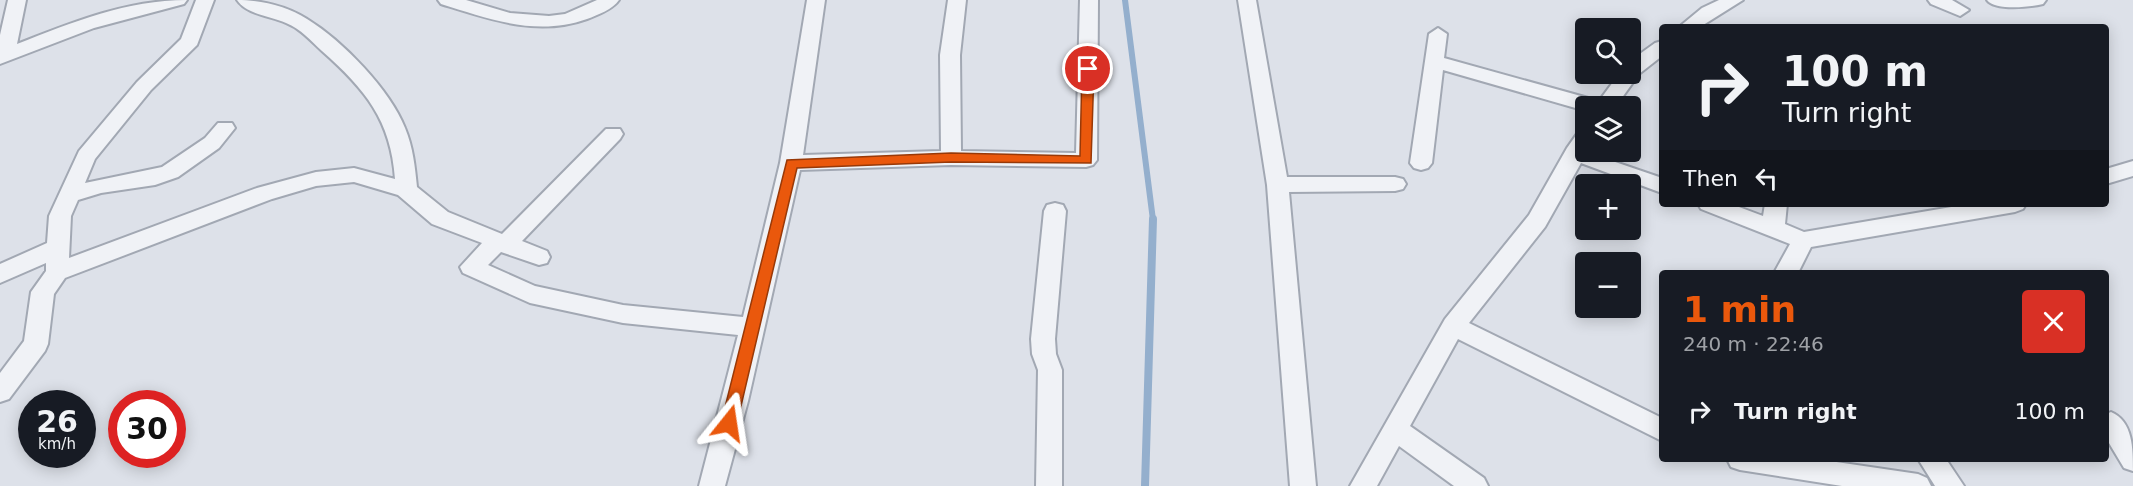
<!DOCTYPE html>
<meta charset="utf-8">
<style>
body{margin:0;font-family:"DejaVu Sans",sans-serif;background:#242831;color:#f1f3f6;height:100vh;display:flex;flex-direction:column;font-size:22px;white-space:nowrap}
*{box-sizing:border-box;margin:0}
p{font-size:20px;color:#9ea1a6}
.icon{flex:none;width:33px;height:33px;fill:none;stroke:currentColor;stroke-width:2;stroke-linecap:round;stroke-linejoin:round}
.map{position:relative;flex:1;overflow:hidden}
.drawer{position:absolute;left:1659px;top:270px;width:450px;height:192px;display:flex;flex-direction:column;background:#171b24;border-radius:6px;box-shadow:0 3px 15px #0003}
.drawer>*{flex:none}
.guide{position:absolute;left:1659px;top:24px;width:450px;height:183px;border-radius:6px;box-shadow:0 3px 15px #0003;background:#171b24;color:#f1f3f6;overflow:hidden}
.fabs{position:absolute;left:1575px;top:18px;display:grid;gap:12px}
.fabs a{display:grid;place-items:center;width:66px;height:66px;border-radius:6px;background:#171b24;box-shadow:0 3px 15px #0003;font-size:30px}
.speed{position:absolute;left:18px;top:390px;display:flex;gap:12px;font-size:30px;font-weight:700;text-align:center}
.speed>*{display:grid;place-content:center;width:78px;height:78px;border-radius:50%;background:#171b24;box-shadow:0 3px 15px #0003;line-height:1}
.speed small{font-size:15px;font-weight:400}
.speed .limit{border:9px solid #d22;background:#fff;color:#111}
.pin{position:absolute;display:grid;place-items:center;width:51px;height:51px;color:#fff;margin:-26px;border:3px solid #fff;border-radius:50%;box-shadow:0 2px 6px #0007}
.me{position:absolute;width:66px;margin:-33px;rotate:15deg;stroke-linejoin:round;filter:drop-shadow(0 0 4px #0008)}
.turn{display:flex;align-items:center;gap:21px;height:126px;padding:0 24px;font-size:27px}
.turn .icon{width:78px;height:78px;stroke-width:2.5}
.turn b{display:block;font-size:42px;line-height:51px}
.then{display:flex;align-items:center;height:57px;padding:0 24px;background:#0003;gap:12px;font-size:22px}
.round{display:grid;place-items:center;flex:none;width:63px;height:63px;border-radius:6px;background:#242831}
.head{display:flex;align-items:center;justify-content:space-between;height:102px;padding:0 24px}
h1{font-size:36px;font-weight:700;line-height:45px;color:#ea580c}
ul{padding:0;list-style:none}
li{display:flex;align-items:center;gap:18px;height:78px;padding:0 24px}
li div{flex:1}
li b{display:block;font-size:22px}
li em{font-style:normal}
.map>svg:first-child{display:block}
</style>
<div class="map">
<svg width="2133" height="486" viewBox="0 0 2133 486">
<rect width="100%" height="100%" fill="#dde1e9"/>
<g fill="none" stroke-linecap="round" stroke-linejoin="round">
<!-- stream-far1 -->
<path stroke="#94afcd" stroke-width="6" d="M 1125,0 L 1153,220"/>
<!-- stream -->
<path stroke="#94afcd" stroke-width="8" d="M 1145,486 L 1153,219"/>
<defs>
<path id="street" d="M 8,0 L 26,0 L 17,44 C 73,22 127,0 187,0 L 184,4 L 94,28 L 0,64 L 0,35 Z
M 196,0 L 214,0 L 197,45 L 151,90 L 95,159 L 85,183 L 162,167 L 205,138 L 218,123 L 232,123 L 235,128 L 219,148 L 178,177 L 155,185 L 101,193 L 78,200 L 71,216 L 69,258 L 257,188 L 316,172 L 354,168 L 395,179 C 391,120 365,89 322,51 C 311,41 301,29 286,23 C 271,16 247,15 237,0 C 260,0 287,6 307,19 C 343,41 390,90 405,128 C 413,147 415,167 417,187 L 448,212 L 502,234 L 606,129 L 620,129 L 623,134 L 620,139 L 522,241 L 547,251 L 550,257 L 547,263 L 539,265 L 501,252 L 488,265 L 535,286 L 623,305 L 743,317 L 780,163 L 807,0 L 825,0 L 803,155 L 941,151 L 940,55 L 948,0 L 966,0 L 960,55 L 961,151 L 1076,153 L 1080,0 L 1098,0 L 1097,160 L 1093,165 L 1086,167 L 951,165 L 800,170 L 748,401 L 725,486 L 699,486 L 738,335 L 623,323 L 530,303 L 463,273 L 460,267 L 482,243 L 432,224 L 398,195 L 354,182 L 316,186 L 272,199 L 65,278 L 54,294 L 48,344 L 45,351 L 9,399 L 0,402 L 0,373 L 24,341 L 31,292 L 46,271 L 46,263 L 0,283 L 0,264 L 47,243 L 49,216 L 79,151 L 137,82 L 181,39 Z
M 438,0 L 466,0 L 510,13 L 549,16 L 565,14 L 597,0 L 619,0 C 613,9 598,15 587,19 C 537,37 489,19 441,4 Z
M 1238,0 L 1256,0 L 1287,177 L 1395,177 L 1403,179 L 1406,184 L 1403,189 L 1395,191 L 1289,192 L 1316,486 L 1290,486 L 1267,185 Z
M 1719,0 L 1743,0 L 1700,27 L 1679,27 L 1702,8 Z
M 1928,0 L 1952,0 L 1969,10 L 1960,16 L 1931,4 Z
M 1987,0 L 2046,0 L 2043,4 C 2031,7 1995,11 1987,0 Z
M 1438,28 L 1447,34 L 1444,58 L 1599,101 L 1619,74 L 1630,74 L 1630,61 L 1655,43 L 1662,41 L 1662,56 L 1639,74 L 1616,106 L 1586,106 L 1586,111 L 1443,70 L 1432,163 L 1428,168 L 1421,170 L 1414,168 L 1410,163 L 1429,34 Z
M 1586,129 L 1586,152 L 1662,178 L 1662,193 L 1581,163 L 1545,227 L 1469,323 L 1662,418 L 1662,441 L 1458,339 L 1410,426 L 1484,478 L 1488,486 L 1454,486 L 1399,446 L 1377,486 L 1350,486 L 1445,319 L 1529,215 L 1567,148 L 1579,131 Z
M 2133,161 L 2133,176 L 2106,184 L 2106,169 Z
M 1055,203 L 1063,205 L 1066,211 L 1055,339 L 1056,354 L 1062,370 L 1062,486 L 1036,486 L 1038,370 L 1032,354 L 1031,339 L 1044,211 L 1047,205 Z
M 1698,204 L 1731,204 L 1763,216 L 1765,204 L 1787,204 L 1785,224 L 1804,232 L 1969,204 L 2026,204 L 2023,209 L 2015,212 L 1811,247 L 1798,273 L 1774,273 L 1790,244 L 1701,209 Z
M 2111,412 C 2133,421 2133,449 2133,471 L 2124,468 L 2106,438 L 2106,414 Z
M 1727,459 L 1816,459 L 1918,474 L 1927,478 L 1931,486 L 1842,486 L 1740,470 L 1731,467 Z
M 1918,459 L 1946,459 L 1964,486 L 1935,486 Z"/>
</defs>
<!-- street casing -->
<use href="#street" stroke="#a2a8b3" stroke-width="4"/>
<!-- street -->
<use href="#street" fill="#f0f2f6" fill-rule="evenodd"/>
</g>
<!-- route -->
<path fill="#ea580c" stroke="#983908" stroke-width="1.5" d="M 1088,65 L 1094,69 L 1091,163 L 951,162 L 797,168 L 737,423 L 735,427 L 724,427 L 721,423 L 787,160 L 951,153 L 1080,156 L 1082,69 Z"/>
</svg>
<div class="fabs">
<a><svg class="icon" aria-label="search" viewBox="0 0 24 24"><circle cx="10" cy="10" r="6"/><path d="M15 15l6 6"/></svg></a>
<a><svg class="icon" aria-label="layers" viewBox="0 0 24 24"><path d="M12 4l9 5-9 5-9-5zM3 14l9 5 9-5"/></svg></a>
<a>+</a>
<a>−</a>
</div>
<div class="speed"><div>26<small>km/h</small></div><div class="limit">30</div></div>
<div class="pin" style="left:1088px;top:69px;background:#d93025"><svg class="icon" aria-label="arrive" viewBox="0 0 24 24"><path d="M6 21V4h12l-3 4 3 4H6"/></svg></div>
<svg class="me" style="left:729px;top:423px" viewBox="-20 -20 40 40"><path d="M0-17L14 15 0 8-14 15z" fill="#ea580c" stroke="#fff" stroke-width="4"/></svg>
<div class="guide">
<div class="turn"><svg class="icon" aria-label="right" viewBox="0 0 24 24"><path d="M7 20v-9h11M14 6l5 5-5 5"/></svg><div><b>100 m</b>Turn right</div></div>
<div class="then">Then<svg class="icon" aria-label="left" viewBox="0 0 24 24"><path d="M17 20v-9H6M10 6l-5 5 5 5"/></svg></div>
</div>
<section class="drawer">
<div class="head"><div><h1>1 min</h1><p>240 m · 22:46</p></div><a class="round" style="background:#d93025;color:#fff"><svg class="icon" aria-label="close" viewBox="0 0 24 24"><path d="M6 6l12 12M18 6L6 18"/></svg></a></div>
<ul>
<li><svg class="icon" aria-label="right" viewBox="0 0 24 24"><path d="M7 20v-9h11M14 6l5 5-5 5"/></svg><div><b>Turn right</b></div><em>100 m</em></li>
</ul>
</section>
</div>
